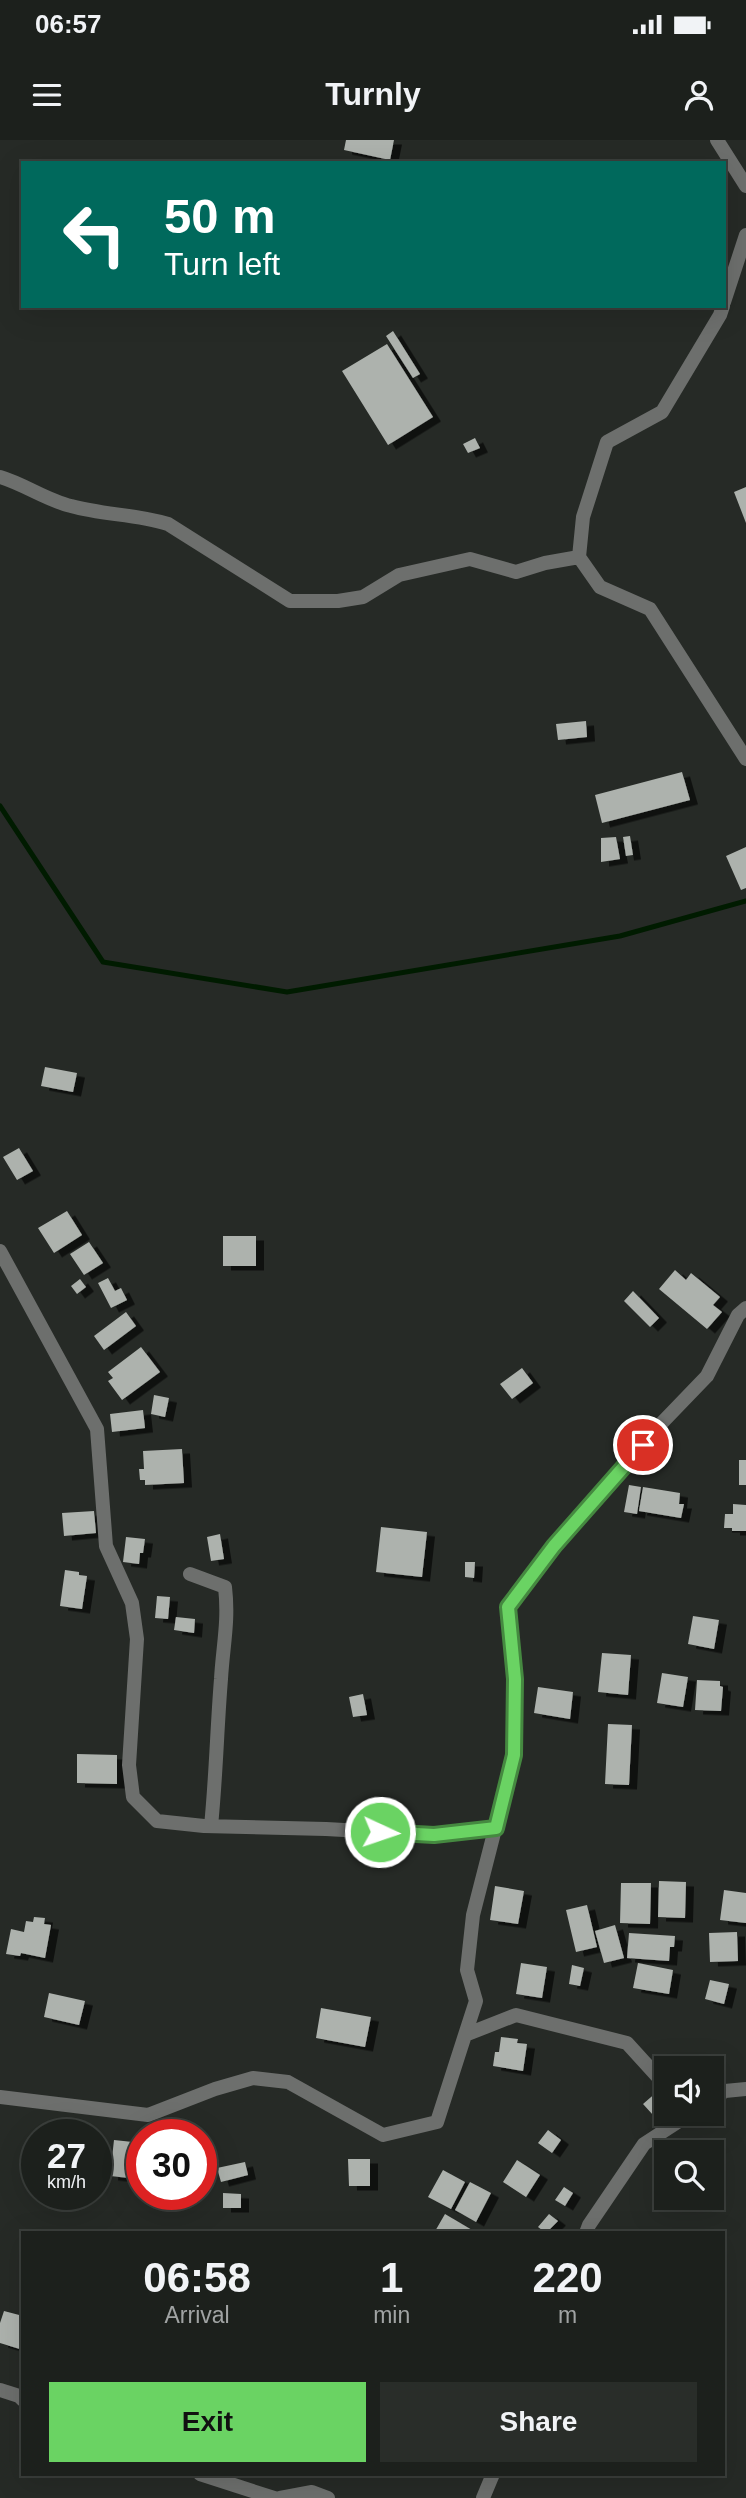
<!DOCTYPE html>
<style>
body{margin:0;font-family:Arial,sans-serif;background:#292d29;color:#f1f3f6;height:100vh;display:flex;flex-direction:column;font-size:26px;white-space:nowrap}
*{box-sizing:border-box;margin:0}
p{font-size:23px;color:#a0a3a3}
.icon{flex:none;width:38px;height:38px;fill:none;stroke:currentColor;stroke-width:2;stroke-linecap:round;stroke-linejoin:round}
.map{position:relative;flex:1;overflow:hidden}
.drawer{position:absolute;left:21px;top:2091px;width:704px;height:245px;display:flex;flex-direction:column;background:#1c201c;border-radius:0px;box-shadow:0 7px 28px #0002,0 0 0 2px #3a3e3b}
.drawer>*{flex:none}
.hud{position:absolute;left:21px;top:21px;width:705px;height:147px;border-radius:0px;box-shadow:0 7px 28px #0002,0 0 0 2px #3a3e3b;background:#00695c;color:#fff;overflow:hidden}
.fabs{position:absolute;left:654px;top:1916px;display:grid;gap:14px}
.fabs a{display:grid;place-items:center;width:70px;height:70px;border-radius:0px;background:#1c201c;box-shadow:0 7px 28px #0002,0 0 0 2px #3a3e3b;font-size:35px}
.speed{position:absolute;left:21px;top:1979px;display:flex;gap:14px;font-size:35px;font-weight:700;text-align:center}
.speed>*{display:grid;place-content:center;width:91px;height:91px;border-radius:50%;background:#1c201c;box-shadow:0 7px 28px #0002,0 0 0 2px #3a3e3b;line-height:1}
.speed small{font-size:18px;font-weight:400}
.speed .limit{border:10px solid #d22;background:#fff;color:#111}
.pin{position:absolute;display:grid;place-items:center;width:60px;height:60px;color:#fff;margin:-30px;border:4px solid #fff;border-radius:50%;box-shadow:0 2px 7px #0007}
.me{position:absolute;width:77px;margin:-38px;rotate:93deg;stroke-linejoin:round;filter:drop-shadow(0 0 5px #0008)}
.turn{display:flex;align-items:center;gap:24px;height:147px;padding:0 28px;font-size:32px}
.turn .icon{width:91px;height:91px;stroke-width:2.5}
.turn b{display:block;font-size:49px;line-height:60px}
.eta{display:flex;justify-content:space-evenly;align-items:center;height:119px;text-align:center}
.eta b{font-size:42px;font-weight:700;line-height:49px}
.action{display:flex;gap:14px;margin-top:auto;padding:14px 28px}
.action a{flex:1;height:80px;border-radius:0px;background:#6ad363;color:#111;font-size:28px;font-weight:700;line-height:80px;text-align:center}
.action a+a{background:#292d29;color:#f1f3f6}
.status{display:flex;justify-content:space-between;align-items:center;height:49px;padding:0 35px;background:#1c201c;direction:ltr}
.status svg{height:19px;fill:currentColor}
header{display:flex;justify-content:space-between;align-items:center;height:91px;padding:0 28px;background:#1c201c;font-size:32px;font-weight:700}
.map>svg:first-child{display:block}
</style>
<div class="status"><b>06:57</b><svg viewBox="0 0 49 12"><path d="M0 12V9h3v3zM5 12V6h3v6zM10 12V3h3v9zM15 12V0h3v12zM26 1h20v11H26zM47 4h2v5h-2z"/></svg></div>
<header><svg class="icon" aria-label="menu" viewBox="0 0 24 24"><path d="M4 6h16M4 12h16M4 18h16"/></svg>Turnly<svg class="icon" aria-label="person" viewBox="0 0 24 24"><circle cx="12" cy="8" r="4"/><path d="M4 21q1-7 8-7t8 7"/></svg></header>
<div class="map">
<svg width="746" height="2358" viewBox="0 0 746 2358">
<defs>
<filter id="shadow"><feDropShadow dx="8" dy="4.5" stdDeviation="0" flood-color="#0009"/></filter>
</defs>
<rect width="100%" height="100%" fill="#262a26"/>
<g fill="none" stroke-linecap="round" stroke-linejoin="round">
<!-- stream -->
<path stroke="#001b00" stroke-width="5" d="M 0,666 L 103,822 L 287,852 L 620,796 L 746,761"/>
</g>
<!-- building -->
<path fill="#adb2ad" filter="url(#shadow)" d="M 346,0 L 394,0 L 390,20 L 344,10 Z
M 393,191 L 420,234 L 413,238 L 386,196 Z
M 387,204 L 433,277 L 388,305 L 342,231 Z
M 475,298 L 480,308 L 468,313 L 463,304 Z
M 746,347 L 746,383 L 734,352 Z
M 586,581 L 587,597 L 558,600 L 556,584 Z
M 682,632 L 690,660 L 602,683 L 595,655 Z
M 630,696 L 633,715 L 626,716 L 623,697 Z
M 616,697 L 620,719 L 601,722 L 601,698 Z
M 746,707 L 746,748 L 741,750 L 726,716 Z
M 45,927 L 77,933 L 73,952 L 41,946 Z
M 19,1008 L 33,1031 L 17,1040 L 3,1017 Z
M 67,1071 L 82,1095 L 54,1113 L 38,1088 Z
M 223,1096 L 256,1096 L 256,1126 L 223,1126 Z
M 89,1102 L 103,1123 L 84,1135 L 70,1114 Z
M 675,1130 L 686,1140 L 691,1133 L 720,1157 L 713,1165 L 722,1172 L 707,1189 L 659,1149 Z
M 108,1138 L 115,1151 L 121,1148 L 127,1160 L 111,1168 L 98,1143 Z
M 80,1139 L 86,1147 L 77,1154 L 71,1146 Z
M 633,1151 L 659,1178 L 650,1187 L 624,1161 Z
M 126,1172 L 136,1186 L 104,1210 L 94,1196 Z
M 141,1207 L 160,1232 L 122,1260 L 108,1241 L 113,1238 L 108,1232 Z
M 522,1228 L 533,1243 L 512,1259 L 500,1244 Z
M 154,1255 L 169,1258 L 165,1277 L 151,1274 Z
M 143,1270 L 145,1288 L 112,1292 L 110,1274 Z
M 182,1309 L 184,1343 L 145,1345 L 145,1340 L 140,1340 L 139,1329 L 144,1329 L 143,1311 Z
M 739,1320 L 746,1320 L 746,1345 L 739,1345 Z
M 629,1345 L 641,1347 L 637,1374 L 624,1372 Z
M 643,1347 L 680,1353 L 679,1364 L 684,1364 L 681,1378 L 639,1371 Z
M 733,1364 L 746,1365 L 746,1391 L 732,1391 L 732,1388 L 724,1388 L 725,1374 L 733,1374 Z
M 94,1371 L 96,1393 L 64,1396 L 62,1373 Z
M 381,1387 L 427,1392 L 422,1437 L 376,1432 Z
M 220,1394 L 224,1419 L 211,1421 L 207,1397 Z
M 126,1397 L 145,1399 L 143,1413 L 140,1413 L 139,1424 L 123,1422 Z
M 465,1422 L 475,1422 L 474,1438 L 465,1437 Z
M 65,1430 L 79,1432 L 79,1435 L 87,1436 L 82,1469 L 60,1466 Z
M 157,1456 L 170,1457 L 168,1479 L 155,1478 Z
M 693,1476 L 719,1480 L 714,1509 L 688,1504 Z
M 176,1477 L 195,1479 L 194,1493 L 174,1490 Z
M 602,1513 L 631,1515 L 628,1555 L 598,1552 Z
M 662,1533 L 688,1537 L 683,1567 L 657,1563 Z
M 697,1540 L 720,1541 L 720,1546 L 723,1547 L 721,1571 L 695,1570 Z
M 538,1547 L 573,1552 L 570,1579 L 534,1573 Z
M 363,1554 L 367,1575 L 353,1577 L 349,1557 Z
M 608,1584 L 632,1585 L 629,1645 L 605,1644 Z
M 77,1614 L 117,1615 L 117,1644 L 77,1643 Z
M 659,1741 L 686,1742 L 685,1778 L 658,1777 Z
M 621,1743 L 651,1743 L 650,1784 L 620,1783 Z
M 495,1746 L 524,1751 L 518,1784 L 490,1780 Z
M 724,1750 L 746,1753 L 746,1783 L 720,1780 Z
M 587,1765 L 597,1807 L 576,1812 L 566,1770 Z
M 34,1777 L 45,1778 L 44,1784 L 51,1785 L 45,1818 L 21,1813 L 20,1816 L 6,1814 L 11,1789 L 24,1792 L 26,1781 L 33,1782 Z
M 615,1785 L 624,1818 L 604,1823 L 595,1791 Z
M 737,1792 L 738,1821 L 710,1822 L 709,1793 Z
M 629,1793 L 675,1796 L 674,1807 L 670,1807 L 669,1821 L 627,1818 Z
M 521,1823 L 547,1827 L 542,1858 L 516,1854 Z
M 638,1823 L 673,1830 L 669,1854 L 633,1848 Z
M 572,1825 L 584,1828 L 580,1846 L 569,1844 Z
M 710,1840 L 729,1844 L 724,1864 L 705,1859 Z
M 49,1853 L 85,1861 L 79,1885 L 44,1877 Z
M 321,1868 L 371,1877 L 365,1907 L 316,1898 Z
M 501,1897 L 518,1899 L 517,1903 L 527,1904 L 523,1931 L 493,1926 L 495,1912 L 499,1912 Z
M 658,1951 L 667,1963 L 653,1975 L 643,1964 Z
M 548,1990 L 561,2000 L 552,2013 L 538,2003 Z
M 114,2000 L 142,2003 L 139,2039 L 110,2036 Z
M 348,2019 L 370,2019 L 370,2046 L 349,2046 Z
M 517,2020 L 540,2035 L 526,2057 L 503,2042 Z
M 245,2022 L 248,2035 L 221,2042 L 217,2028 Z
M 443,2030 L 465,2042 L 451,2069 L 428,2057 Z
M 470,2042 L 491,2053 L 476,2082 L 455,2070 Z
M 564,2047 L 573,2053 L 565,2066 L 555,2060 Z
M 223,2053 L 241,2054 L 241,2068 L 223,2068 Z
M 445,2074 L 472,2090 L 470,2093 L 434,2093 Z
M 549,2074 L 558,2081 L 546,2093 L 538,2087 Z
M 4,2171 L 23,2176 L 23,2210 L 0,2203 L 0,2183 Z"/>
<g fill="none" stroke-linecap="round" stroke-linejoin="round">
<!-- minor -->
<path stroke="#6d6f6d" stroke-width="14" d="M 717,0 L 746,46
M 724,162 L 746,95
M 723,166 L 720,175 L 662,272 L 607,302 L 583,377 L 579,417 L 600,447 L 650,469 L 746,619
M 0,337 C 24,344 48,361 71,366 C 103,375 136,374 168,384 L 290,461 L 338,461 L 363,457 L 399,435 L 470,419 L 516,432 L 545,423 L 579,417
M 0,1111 L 97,1289 L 106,1406 L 132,1463 L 137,1499 L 129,1625 L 133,1657 L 157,1681 L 204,1686 L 326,1689 L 434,1695 L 496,1688
M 190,1434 L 225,1447 C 229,1481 223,1505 221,1539 C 217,1588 216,1637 211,1686
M 465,1895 L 476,1861 L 467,1830 L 473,1775 L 514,1615 L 515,1539 L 508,1467 L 554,1406 L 655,1290 L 707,1236 L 738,1175 L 746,1168
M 0,1957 L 148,1975 L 215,1949 L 253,1938 L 288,1942 L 383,1995 L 437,1982 L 465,1895 L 516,1875 L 627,1903 L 667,1947
M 0,2250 L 19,2256 L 23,2260
M 200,2334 L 274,2358
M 280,2358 L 312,2352 L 328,2358"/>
<!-- tertiary -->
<path stroke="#6d6f6d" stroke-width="14" d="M 712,1959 L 725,1951 L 746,1949
M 586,2093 L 589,2085 L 644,2004 L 690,1974
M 483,2358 L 493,2334"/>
</g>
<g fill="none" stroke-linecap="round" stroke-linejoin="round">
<defs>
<path id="route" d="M 380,1692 L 434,1695 L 496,1688 L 514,1615 L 515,1539 L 508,1467 L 554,1406 L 643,1305"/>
</defs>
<!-- route casing -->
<use href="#route" stroke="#458940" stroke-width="18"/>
<!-- route -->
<use href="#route" stroke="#6ad363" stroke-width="12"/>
</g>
</svg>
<div class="fabs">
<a><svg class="icon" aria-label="sound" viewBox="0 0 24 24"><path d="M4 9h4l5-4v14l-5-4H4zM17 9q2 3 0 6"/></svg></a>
<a><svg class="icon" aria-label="search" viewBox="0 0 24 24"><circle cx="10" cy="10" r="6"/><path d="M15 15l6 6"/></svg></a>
</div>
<div class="speed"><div>27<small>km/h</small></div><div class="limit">30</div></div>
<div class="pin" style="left:643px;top:1305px;background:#d93025"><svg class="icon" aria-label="arrive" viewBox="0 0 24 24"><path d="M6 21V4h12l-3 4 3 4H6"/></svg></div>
<svg class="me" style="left:380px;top:1692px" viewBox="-20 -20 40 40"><circle r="17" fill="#6ad363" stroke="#fff" stroke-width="3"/><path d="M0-11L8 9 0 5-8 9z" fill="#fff"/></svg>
<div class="hud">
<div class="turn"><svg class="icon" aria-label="left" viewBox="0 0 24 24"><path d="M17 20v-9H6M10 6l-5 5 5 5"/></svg><div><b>50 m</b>Turn left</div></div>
</div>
<section class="drawer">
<div class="eta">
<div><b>06:58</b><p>Arrival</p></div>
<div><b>1</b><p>min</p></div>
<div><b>220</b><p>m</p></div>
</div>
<div class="action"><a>Exit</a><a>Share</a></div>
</section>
</div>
